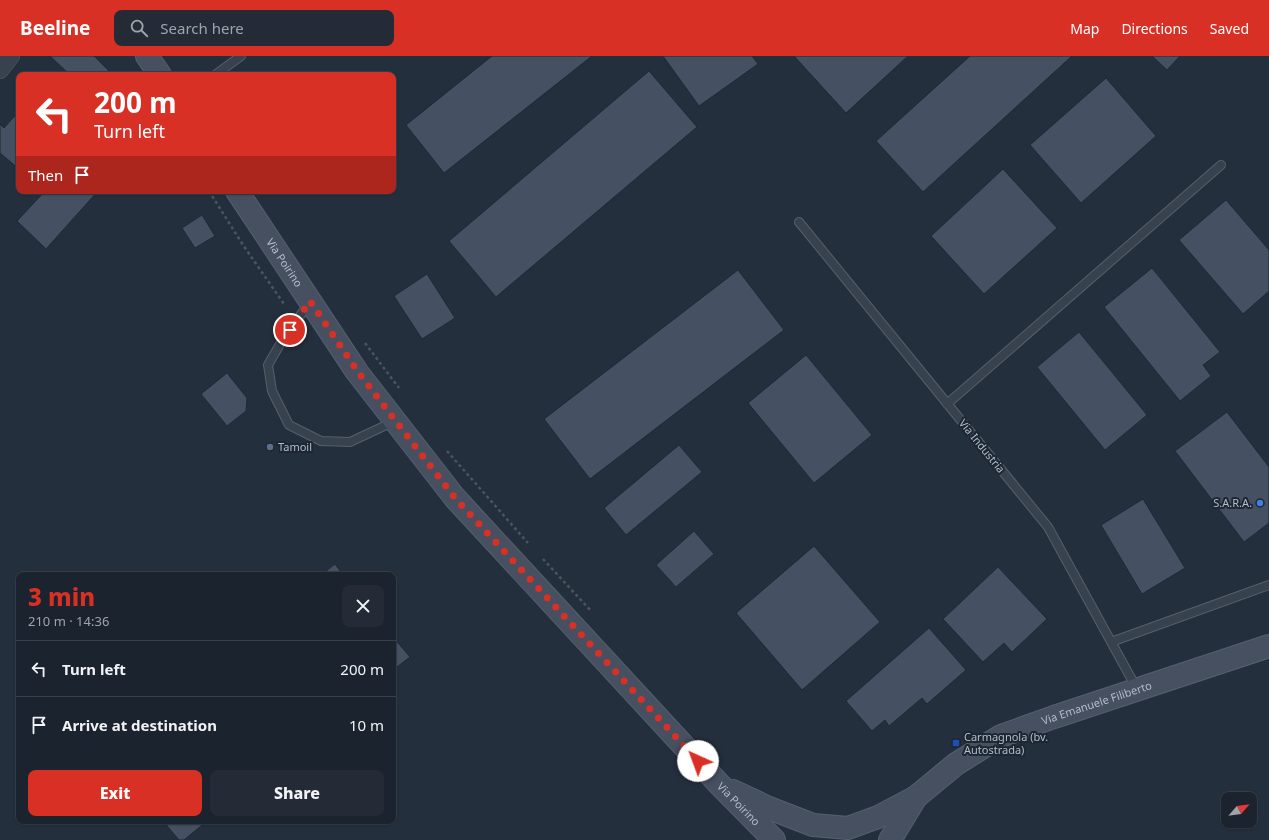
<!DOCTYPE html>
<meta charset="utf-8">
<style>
body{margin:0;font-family:"Noto Sans",sans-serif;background:#242b36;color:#f1f3f6;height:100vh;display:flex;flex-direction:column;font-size:15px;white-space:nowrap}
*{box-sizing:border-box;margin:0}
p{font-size:13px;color:#a0a4aa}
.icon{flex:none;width:22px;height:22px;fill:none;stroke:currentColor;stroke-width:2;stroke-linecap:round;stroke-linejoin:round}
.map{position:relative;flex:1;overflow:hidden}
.drawer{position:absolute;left:16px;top:516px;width:380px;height:252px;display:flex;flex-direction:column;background:#1b232e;border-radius:8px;box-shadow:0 1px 3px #0004,0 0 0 1px #39404a}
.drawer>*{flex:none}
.banner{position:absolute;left:16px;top:16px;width:380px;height:122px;border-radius:8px;box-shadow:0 1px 3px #0004,0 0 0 1px #39404a;background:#d93025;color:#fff;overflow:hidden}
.needle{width:26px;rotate:62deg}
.fabs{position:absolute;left:1221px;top:736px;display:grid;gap:8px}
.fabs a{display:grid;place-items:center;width:36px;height:36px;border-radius:8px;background:#1b232e;box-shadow:0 1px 3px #0004,0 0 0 1px #39404a;font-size:20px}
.pin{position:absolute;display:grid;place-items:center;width:34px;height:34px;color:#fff;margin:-17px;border:2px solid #fff;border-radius:50%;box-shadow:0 1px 4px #0007}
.me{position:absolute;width:44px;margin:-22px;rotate:317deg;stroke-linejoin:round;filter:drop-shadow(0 0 3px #0008)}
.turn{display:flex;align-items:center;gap:14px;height:84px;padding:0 12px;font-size:18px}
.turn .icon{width:52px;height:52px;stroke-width:2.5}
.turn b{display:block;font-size:28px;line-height:34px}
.then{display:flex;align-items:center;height:38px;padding:0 12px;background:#0003;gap:8px;font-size:15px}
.round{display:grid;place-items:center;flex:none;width:42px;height:42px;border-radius:8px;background:#242b36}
.overview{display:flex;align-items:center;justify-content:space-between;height:68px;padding:0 12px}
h1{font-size:24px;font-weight:800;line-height:30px;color:#d93025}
.button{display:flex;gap:8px;margin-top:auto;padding:8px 12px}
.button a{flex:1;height:46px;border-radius:8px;background:#d93025;color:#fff;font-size:16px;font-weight:800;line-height:46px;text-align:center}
.button a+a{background:#242b36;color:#f1f3f6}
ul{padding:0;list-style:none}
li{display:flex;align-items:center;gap:12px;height:56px;padding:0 12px;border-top:1px solid #39404a}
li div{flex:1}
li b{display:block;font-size:15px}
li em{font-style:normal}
header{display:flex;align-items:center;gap:24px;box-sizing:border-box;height:56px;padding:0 20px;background:#d93025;color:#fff}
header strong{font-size:19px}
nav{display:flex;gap:22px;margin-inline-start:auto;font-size:14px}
.search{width:280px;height:36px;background:#242b36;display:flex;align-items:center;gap:10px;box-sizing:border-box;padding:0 14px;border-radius:8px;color:#a0a4aa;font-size:15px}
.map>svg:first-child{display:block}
</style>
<header>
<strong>Beeline</strong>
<div class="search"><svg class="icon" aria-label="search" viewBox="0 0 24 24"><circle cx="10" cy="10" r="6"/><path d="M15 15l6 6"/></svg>Search here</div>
<nav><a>Map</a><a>Directions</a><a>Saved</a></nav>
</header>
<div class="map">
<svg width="1269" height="784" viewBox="0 0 1269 784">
<rect width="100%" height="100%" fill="#242f3e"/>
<!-- building -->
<path fill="#455162" stroke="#1f2835" d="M 50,0 L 94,0 L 113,19 L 70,19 Z
M 492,0 L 592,0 L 444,117 L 406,69 Z
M 663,0 L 752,0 L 758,8 L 699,50 Z
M 794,0 L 908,0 L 846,57 Z
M 970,0 L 1072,0 L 923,136 L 876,85 Z
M 1152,0 L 1180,0 L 1167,14 Z
M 649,15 L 697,71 L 496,241 L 449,185 Z
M 1106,22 L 1156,80 L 1081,147 L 1030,89 Z
M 19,55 L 19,113 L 0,97 L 0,68 L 4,72 Z
M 1003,113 L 1057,172 L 984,238 L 931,180 Z
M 45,135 L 98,135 L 46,193 L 17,165 Z
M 1226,144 L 1269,194 L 1269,235 L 1243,258 L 1179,184 Z
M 202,159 L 215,180 L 195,192 L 182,172 Z
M 1152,212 L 1220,296 L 1203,309 L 1211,320 L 1180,345 L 1104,251 Z
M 738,214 L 784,274 L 590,423 L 544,363 Z
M 427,218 L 455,262 L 422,283 L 394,240 Z
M 1079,276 L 1147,359 L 1105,394 L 1037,311 Z
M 806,299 L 872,379 L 814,427 L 748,347 Z
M 227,317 L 247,342 L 246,355 L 227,370 L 201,338 Z
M 1227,356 L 1269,411 L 1269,467 L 1244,486 L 1175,395 Z
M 679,389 L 702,416 L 626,479 L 604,452 Z
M 1143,443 L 1185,512 L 1142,538 L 1101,469 Z
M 694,475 L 714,498 L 676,531 L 656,509 Z
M 814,490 L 880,566 L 802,634 L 736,557 Z
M 335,508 L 343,519 L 321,519 Z
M 998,511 L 1047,563 L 1012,596 L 1004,587 L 983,606 L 943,563 Z
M 929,572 L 966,614 L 927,648 L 922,642 L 889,670 L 885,664 L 872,675 L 846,645 Z
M 393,581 L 410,601 L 393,614 Z
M 163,765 L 207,765 L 184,784 L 179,784 Z"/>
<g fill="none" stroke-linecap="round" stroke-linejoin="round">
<defs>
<path id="lane" d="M 215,19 L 241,0
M 799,166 L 1048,471 L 1137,633
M 310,246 L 283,283 L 268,309 L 272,335 L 289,369 L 321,385 L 350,386 L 395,365
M 947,348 L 1221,109
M 1111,586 L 1269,529"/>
<path id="street" d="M 0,14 L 11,0"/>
<g id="secondary">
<path d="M 147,0 L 160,19"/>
<path id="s1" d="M 237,135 L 357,316 L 455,442 L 719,728 L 774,784"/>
<path id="s2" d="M 733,735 L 769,752 L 813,769 L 848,772 L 878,761 L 916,741 L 956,708 L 1001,680 L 1054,661 L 1269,590"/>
<path d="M 890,784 L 916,741"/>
</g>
</defs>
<!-- lane casing -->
<use href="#lane" stroke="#565f6c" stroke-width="10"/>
<!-- street casing -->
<use href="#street" stroke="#565f6c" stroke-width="18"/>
<!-- secondary casing -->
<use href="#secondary" stroke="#565f6c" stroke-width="24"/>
<!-- path -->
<path stroke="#44595c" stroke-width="2.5" stroke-dasharray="3 3" stroke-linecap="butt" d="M 209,135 L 243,189 L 284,248
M 365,287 L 399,332
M 447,395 L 528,487
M 543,503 L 592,556"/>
<!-- lane -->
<use href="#lane" stroke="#38414e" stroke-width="8"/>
<!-- street -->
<use href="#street" stroke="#38414e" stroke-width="17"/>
<!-- secondary -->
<use href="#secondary" stroke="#465061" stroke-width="22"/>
</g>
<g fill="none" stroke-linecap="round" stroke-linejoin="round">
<!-- route -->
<path stroke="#d93025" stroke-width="7" stroke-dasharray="0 12.6" d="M 290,274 L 310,245 L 358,316 L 455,442 L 698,705"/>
</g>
<!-- markers -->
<circle fill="#5c6f8a" stroke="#1d2633" stroke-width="1.5" cx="270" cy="391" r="4"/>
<circle fill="#3f7fe0" stroke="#1d2633" stroke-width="1.5" cx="1260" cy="447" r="4"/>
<rect fill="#1a4fb4" stroke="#1d2633" stroke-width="1.5" x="952" y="683" width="8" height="8" rx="2"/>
<g text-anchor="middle" stroke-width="4" stroke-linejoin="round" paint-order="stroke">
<!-- street labels -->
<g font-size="11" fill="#b4bcc9" stroke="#1d2633">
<text dy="4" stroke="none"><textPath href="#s1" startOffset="86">Via Poirino</textPath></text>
<text transform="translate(982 390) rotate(51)" y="4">Via Industria</text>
<text dy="4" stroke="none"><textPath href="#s2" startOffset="403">Via Emanuele Filiberto</textPath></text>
<text dy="4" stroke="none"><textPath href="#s1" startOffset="794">Via Poirino</textPath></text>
</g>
<!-- poi labels -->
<g font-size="11" fill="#b4bcc9" stroke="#1d2633" text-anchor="start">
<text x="278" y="395">Tamoil</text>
<text x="1252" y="451" text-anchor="end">S.A.R.A.</text>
<text x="964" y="685">Carmagnola (bv.<tspan x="964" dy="13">Autostrada)</tspan></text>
</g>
</g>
</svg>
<div class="fabs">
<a><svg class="needle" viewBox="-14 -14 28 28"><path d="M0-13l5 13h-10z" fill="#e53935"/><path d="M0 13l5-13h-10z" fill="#a0a4aa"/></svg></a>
</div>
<div class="pin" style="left:290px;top:274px;background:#d93025"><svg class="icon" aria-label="arrive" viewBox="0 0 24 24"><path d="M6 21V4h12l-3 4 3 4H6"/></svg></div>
<svg class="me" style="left:698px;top:705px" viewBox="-20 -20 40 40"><circle r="19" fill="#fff"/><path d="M0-13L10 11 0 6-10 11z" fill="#d93025"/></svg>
<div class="banner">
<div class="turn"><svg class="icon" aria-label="left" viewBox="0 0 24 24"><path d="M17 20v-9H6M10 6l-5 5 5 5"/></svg><div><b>200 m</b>Turn left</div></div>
<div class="then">Then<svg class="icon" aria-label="arrive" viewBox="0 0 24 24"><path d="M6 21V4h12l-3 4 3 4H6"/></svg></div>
</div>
<section class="drawer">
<div class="overview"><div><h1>3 min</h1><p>210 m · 14:36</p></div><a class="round"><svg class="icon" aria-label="close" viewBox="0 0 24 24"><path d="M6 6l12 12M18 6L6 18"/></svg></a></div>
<ul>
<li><svg class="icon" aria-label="left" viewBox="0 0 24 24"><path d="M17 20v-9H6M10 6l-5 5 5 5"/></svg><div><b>Turn left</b></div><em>200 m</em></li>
<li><svg class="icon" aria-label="arrive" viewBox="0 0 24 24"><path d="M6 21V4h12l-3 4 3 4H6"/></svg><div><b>Arrive at destination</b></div><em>10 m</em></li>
</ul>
<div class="button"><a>Exit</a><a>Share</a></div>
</section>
</div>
